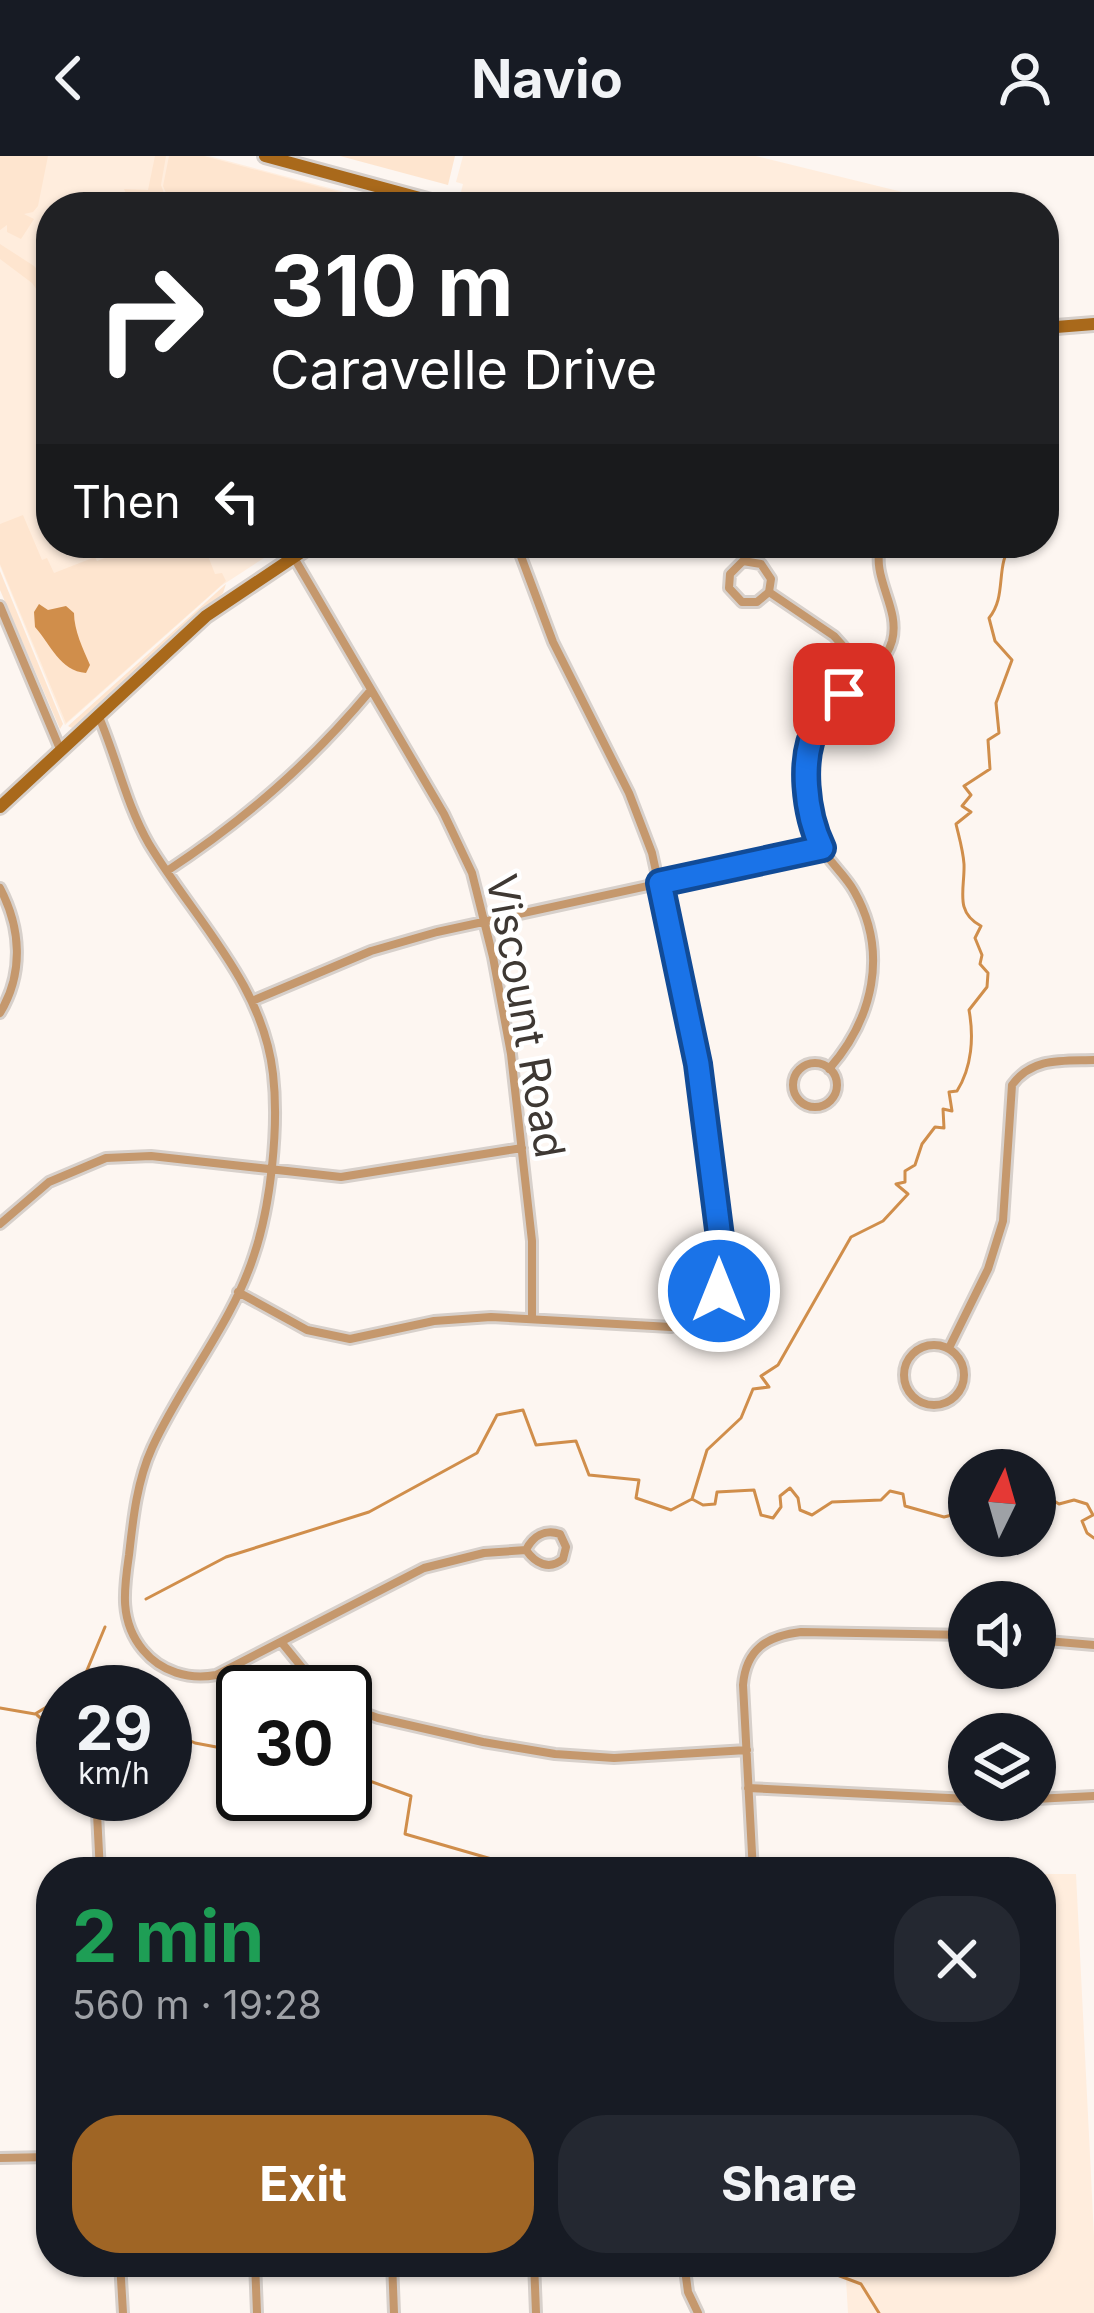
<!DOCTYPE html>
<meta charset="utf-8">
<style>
body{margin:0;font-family:Inter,sans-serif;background:#242831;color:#f1f3f6;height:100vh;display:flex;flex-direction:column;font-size:45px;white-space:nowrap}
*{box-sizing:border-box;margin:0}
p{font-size:39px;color:#9ea1a6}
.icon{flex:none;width:66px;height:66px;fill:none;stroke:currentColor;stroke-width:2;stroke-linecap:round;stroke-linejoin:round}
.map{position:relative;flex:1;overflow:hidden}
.side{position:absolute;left:36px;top:1701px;width:1020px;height:420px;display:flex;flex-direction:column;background:#171b24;border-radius:48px;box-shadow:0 3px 9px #0004}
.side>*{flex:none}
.top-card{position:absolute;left:36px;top:36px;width:1023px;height:366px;border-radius:48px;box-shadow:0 3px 9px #0004;background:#202124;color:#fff;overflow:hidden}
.needle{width:78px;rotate:5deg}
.tools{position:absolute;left:948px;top:1293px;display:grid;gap:24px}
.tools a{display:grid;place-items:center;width:108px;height:108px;border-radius:50%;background:#171b24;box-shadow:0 3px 9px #0004;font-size:60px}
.speed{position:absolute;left:36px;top:1509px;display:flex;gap:24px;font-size:60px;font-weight:700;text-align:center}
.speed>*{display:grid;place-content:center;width:156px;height:156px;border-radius:50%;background:#171b24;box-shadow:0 3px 9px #0004;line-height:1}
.speed small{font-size:30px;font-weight:400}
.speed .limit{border:6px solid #111;border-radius:18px;background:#fff;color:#111}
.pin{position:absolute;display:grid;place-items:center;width:102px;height:102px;color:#fff;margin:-51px;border-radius:24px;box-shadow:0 6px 18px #0006}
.me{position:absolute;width:132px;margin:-66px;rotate:0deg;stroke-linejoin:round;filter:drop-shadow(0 0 9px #0008)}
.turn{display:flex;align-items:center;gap:42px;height:252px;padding:0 36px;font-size:54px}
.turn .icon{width:156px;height:156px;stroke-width:2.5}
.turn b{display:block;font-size:84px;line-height:102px}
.then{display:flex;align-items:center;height:114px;padding:0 36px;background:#0003;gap:24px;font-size:45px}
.round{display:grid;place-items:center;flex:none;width:126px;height:126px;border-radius:48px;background:#242831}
.summary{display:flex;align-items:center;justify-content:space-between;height:204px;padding:0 36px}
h1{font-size:72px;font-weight:700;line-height:90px;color:#1e9e55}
.action{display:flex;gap:24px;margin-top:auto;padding:24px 36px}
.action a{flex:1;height:138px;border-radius:48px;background:#9f6525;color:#fff;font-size:48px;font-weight:700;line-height:138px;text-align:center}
.action a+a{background:#242831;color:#f1f3f6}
header{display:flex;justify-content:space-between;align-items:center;height:156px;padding:0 36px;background:#171b24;font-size:54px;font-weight:700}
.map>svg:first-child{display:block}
</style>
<header><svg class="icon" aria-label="back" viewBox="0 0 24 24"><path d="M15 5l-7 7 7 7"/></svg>Navio<svg class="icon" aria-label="person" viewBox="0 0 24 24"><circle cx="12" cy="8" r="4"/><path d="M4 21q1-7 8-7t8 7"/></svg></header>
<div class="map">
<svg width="1094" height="2157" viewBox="0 0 1094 2157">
<rect width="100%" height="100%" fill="#fdf6f1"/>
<!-- built -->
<path fill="#ffeddd" d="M 0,0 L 209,0 L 401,51 L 51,51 L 51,387 L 287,387 L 221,430 L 65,569 L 0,410 Z
M 463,0 L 756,0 L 947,47 L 1023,40 L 1024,51 L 518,51 L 461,36 L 463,28 L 456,26 Z
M 1041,1718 L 1076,1718 L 1094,2080 L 1094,2157 L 848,2157 L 845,2106 L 1041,2106 Z"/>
<!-- green -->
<path fill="#fee5cf" d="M 0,0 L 48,0 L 38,50 L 33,56 L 24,58 L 34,63 L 21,83 L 7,76 L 7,69 L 0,74 Z
M 155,0 L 166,0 L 161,29 L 169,51 L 132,51 L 124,33 L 148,34 Z
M 169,0 L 204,0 L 395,51 L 172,51 L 163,30 Z
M 340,0 L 455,0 L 448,29 Z
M 0,88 L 34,110 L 51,128 L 51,154 L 32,127 L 0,103 Z
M 23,359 L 42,404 L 47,402 L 54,417 L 95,401 L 97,405 L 132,391 L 132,387 L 203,387 L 215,418 L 222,417 L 226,425 L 66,567 L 0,408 L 0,368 Z
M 0,415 L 63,568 L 60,573 L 0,434 Z
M 226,428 L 223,437 L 74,573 L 68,570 Z"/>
<!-- water -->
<path fill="#d08e4b" d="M 39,448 L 48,454 L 66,450 L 74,457 C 74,474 83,493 90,509 L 86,517 C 60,515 51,489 35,471 L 34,456 Z"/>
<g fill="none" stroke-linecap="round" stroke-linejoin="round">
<!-- stream -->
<path stroke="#d08e4b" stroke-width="3" d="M 1044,279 L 1057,263
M 692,1343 L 707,1294 L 741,1262 L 753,1233 L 769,1231 L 761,1220 L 778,1209 L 851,1081 L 883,1065 L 908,1038 L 896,1028 L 905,1026 L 905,1015 L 915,1009 L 922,988 L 935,971 L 944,972 L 943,953 L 952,955 L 949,936 L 957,935 C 972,911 974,881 969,854 L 987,831 L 988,817 L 980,808 L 982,799 L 975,782 L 981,770 C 954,756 965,733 964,708 C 963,694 959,681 956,668 L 971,656 L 962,650 L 971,639 L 964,630 L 990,613 L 988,584 L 999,577 L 996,547 L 1012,504 L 995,485 L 989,462 C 1008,439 994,408 1013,387
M 1035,1344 L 1046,1340 L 1059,1348 L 1074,1344 L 1087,1348 L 1093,1359 L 1082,1365 L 1087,1377 L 1094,1382
M 146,1443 L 226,1401 L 369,1356 L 477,1297 L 497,1259 L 523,1254 L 536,1289 L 576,1285 L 589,1319 L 639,1324 L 636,1342 L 671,1354 L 692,1343 L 703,1349 L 715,1348 L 717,1336 L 754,1334 L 761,1359 L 773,1362 L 781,1351 L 780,1340 L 790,1332 L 798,1342 L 800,1354 L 812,1359 L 832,1346 L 881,1344 L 890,1335 L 903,1338 L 905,1350 L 944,1361 L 964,1356 L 969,1360
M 72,1536 L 80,1531 L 105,1471
M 0,1552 L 35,1558 L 63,1541
M 37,1559 L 63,1581
M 165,1562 L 171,1561 L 167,1574 L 195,1587 L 243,1596
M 345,1616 L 411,1640 L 405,1678 L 495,1704 L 537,1708
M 803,2106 L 861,2128 L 879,2157"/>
<defs>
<path id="street" d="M 293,400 L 444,658 L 472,717 L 493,801 L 511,898 L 532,1085 L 532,1161
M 769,436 L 757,446 L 742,446 L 729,432 L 730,418 L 743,405 L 761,408 L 771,423 L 769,436 L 834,480 L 867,517
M 0,450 L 60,593
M 99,561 C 117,603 126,648 149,688 C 194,763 263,827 273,918 C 279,970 271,1049 254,1099 C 232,1168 182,1226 152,1292 C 137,1325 133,1363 129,1399 C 124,1433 119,1465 143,1494 C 161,1516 189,1524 216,1519 L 424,1412 L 484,1397 L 526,1394 C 533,1380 545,1373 560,1378 L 566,1391 L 563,1403 C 549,1415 535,1407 526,1394
M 167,715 C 246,663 311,606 371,534
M 0,732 C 21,772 24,817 0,857
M 252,845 L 371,795 L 437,776 L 822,692
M793 929a22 22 0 1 1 44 0a22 22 0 1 1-44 0Z
M 829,913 C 873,863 889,796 854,735 C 844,717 825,703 817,683 C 808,657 807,628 809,601 C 813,539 879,530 892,485 C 901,451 870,422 881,387
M 0,1068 L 49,1026 L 106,1002 L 151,1000 L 341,1021 L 522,992
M 238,1136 L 307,1174 L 350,1183 L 434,1165 L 491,1161 L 671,1171 L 706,1157 L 719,1135 L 721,1097 L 698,908 L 652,697 L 629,637 L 553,486 L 516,387
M904 1219a30 30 0 1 1 60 0a30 30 0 1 1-60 0Z
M 949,1192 L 988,1113 L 1003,1065 L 1012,929 C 1032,901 1063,905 1094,904
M 1035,1484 L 1094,1489
M 282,1487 L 322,1536
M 345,1550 L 378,1562 L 483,1586 L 555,1598 L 614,1602 L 747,1594
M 748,1632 L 969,1643
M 96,1638 L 100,1716
M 1035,1643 L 1094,1640
M 97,1648 L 113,1646 L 120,1638
M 753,1716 L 743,1529 C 746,1493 767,1480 801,1476 L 969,1479
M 0,2002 L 51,2001
M 120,2106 L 123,2157
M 255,2106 L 257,2157
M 392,2106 L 394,2157
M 534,2106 L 536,2157
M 684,2106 L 688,2136 L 698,2157"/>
<path id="secondary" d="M 265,0 L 453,51
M 1044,172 L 1094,168
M 0,651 L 206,460 L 315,387"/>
</defs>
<!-- street casing -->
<use href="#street" stroke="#d7d0cb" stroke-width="14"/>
<!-- secondary casing -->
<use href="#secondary" stroke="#d7d0cb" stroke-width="18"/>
<!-- street -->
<use href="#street" stroke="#c5986d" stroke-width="8"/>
<!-- secondary -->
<use href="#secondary" stroke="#a9691b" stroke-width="12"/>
</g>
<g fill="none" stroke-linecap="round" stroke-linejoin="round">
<defs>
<path id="route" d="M 719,1135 L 722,1097 L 698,908 L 660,727 L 822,692 C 806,659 798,601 818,568 C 825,556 834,548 844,538"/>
</defs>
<!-- route casing -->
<use href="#route" stroke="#114b97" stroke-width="30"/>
<!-- route -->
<use href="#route" stroke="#1a73e8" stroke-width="21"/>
</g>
<g text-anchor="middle" stroke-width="9" stroke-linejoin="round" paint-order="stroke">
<!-- street labels -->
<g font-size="42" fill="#3e3833" stroke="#fff">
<text transform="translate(526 860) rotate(80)" y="15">Viscount Road</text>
</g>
</g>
</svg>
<div class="tools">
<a><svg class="needle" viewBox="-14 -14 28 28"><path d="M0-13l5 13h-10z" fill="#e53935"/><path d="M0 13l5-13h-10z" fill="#9ea1a6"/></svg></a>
<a><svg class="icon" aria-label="sound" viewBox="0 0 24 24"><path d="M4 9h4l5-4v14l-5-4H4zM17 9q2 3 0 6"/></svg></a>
<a><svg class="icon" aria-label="layers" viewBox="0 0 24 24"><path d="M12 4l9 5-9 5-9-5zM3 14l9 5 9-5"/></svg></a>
</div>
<div class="speed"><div>29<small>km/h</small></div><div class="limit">30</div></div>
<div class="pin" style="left:844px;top:538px;background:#d93025"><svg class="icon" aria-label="arrive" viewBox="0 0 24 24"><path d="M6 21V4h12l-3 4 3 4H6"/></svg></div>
<svg class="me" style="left:719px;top:1135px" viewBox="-20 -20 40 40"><circle r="17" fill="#1a73e8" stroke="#fff" stroke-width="3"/><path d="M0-11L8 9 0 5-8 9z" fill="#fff"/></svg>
<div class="top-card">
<div class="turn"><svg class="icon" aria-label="right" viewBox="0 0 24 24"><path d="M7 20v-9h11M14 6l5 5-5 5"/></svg><div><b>310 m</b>Caravelle Drive</div></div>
<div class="then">Then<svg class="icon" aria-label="left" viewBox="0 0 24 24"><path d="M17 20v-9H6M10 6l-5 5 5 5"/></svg></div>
</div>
<section class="side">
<div class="summary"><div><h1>2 min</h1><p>560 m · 19:28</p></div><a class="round"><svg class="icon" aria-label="close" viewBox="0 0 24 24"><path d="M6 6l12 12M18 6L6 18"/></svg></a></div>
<div class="action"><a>Exit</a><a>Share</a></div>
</section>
</div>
